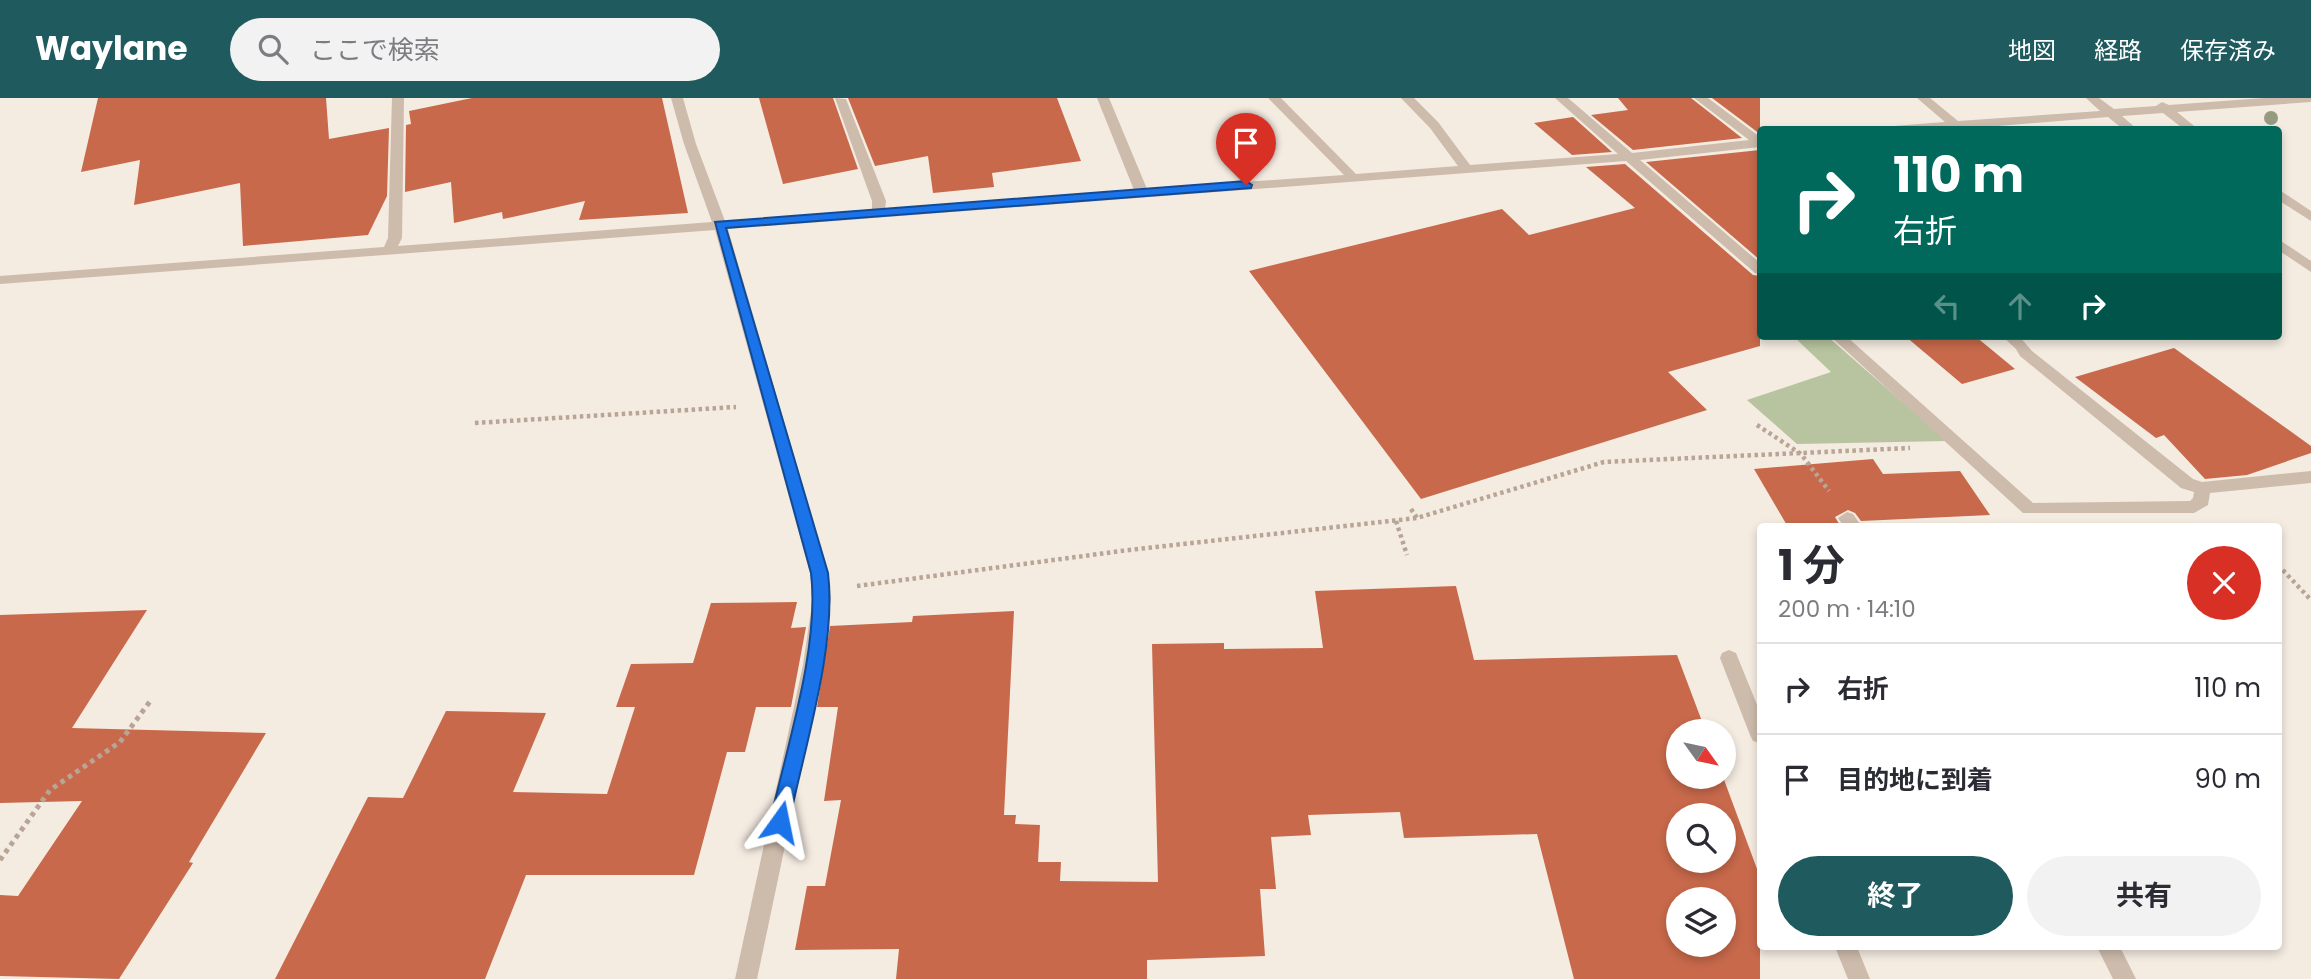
<!DOCTYPE html>
<html lang="ja">
<meta charset="utf-8">
<style>
body{margin:0;font-family:Poppins,"Noto Sans JP",sans-serif;background:#f2f2f3;color:#2b2b33;height:100vh;display:flex;flex-direction:column;font-size:26px;white-space:nowrap}
*{box-sizing:border-box;margin:0}
p{font-size:23px;color:#7c7c81}
.icon{flex:none;width:38px;height:38px;fill:none;stroke:currentColor;stroke-width:2;stroke-linecap:round;stroke-linejoin:round}
.map{position:relative;flex:1;overflow:hidden}
.sheet{position:absolute;left:1757px;top:425px;width:525px;height:427px;display:flex;flex-direction:column;background:#fff;border-radius:7px;box-shadow:0 4px 10px #0003}
.sheet>*{flex:none}
.hud{position:absolute;left:1757px;top:28px;width:525px;height:214px;border-radius:7px;box-shadow:0 4px 10px #0003;background:#00695c;color:#fff;overflow:hidden}
.needle{width:46px;rotate:123deg}
.fabs{position:absolute;left:1666px;top:621px;display:grid;gap:14px}
.fabs a{display:grid;place-items:center;width:70px;height:70px;border-radius:50%;background:#fff;box-shadow:0 4px 10px #0003;font-size:35px}
.pin{position:absolute;display:grid;place-items:center;width:60px;height:60px;color:#fff;margin:-72px -30px;border-radius:50% 50% 50% 0;rotate:-45deg;box-shadow:0 0 7px #0007}
.pin .icon{rotate:45deg}
.me{position:absolute;width:77px;margin:-38px;rotate:12deg;stroke-linejoin:round;filter:drop-shadow(0 0 5px #0008)}
.turn{display:flex;align-items:center;gap:24px;height:147px;padding:0 21px;font-size:32px}
.turn .icon{width:91px;height:91px;stroke-width:2.5}
.turn b{display:block;font-size:49px;line-height:60px}
.lanes{display:flex;align-items:center;height:66px;padding:0 21px;background:#0003;justify-content:center;gap:35px;direction:ltr}
.lanes .off{opacity:.35}
.round{display:grid;place-items:center;flex:none;width:74px;height:74px;border-radius:37px;background:#f2f2f3}
.overview{display:flex;align-items:center;justify-content:space-between;height:119px;padding:0 21px}
h1{font-size:42px;font-weight:700;line-height:52px}
.primary-button{display:flex;gap:14px;margin-top:auto;padding:14px 21px}
.primary-button a{flex:1;height:80px;border-radius:42px;background:#1f5a5e;color:#fff;font-size:28px;font-weight:700;line-height:80px;text-align:center}
.primary-button a+a{background:#f2f2f3;color:#2b2b33}
ul{padding:0;list-style:none}
li{display:flex;align-items:center;gap:21px;height:91px;padding:0 21px;border-top:2px solid #e1e1e2}
li div{flex:1}
li b{display:block;font-size:26px}
li em{font-style:normal}
header{display:flex;align-items:center;gap:42px;box-sizing:border-box;height:98px;padding:0 35px;background:#1f5a5e;color:#fff}
header strong{font-size:33px}
nav{display:flex;gap:38px;margin-inline-start:auto;font-size:24px}
.search{width:490px;height:63px;background:#f2f2f3;display:flex;align-items:center;gap:18px;box-sizing:border-box;padding:0 24px;border-radius:38px;color:#7c7c81;font-size:26px}
.map>svg:first-child{display:block}
</style>
<header>
<strong>Waylane</strong>
<div class="search"><svg class="icon" aria-label="search" viewBox="0 0 24 24"><circle cx="10" cy="10" r="6"/><path d="M15 15l6 6"/></svg>ここで検索</div>
<nav><a>地図</a><a>経路</a><a>保存済み</a></nav>
</header>
<div class="map">
<svg width="2311" height="881" viewBox="0 0 2311 881">
<rect width="100%" height="100%" fill="#f4ebe1"/>
<!-- green -->
<path fill="#b8c4a0" d="M 1827,238 L 1947,343 L 1797,346 L 1747,302 L 1831,274 L 1794,239 Z"/>
<!-- building -->
<path fill="#c8694b" fill-rule="evenodd" d="M 98,0 L 326,0 L 329,41 L 389,30 L 387,98 L 368,137 L 243,148 L 240,85 L 134,107 L 140,62 L 81,74 Z
M 472,0 L 662,0 L 688,115 L 579,122 L 585,103 L 503,121 L 502,114 L 454,125 L 451,84 L 405,94 L 406,27 L 411,26 L 409,13 Z
M 759,0 L 833,0 L 858,71 L 783,86 Z
M 848,0 L 1057,0 L 1081,63 L 992,75 L 994,89 L 933,95 L 928,58 L 875,68 Z
M 1618,0 L 1691,0 L 1742,40 L 1633,52 L 1591,17 L 1628,12 Z
M 1712,0 L 1760,0 L 1760,36 Z
M 1573,19 L 1612,54 L 1572,57 L 1534,25 Z
M 1760,52 L 1760,162 L 1646,64 Z
M 1625,66 L 1753,177 L 1760,178 L 1760,248 L 1668,274 L 1707,312 L 1421,401 L 1249,173 L 1502,111 L 1529,137 L 1635,110 L 1586,69 Z
M 1905,238 L 1975,238 L 2015,271 L 1962,286 Z
M 2174,250 L 2311,348 L 2311,355 L 2247,377 L 2205,381 L 2164,337 L 2156,340 L 2075,279 Z
M 1873,361 L 1883,376 L 1960,373 L 1990,417 L 1861,423 L 1855,415 L 1848,412 L 1835,419 L 1841,429 L 1788,429 L 1754,371 Z
M 1456,488 L 1474,562 L 1677,557 L 1706,634 L 1678,634 L 1678,679 L 1723,679 L 1760,779 L 1760,881 L 1574,881 L 1537,736 L 1404,740 L 1400,714 L 1308,717 L 1311,737 L 1271,739 L 1276,791 L 1260,791 L 1265,858 L 1147,862 L 1147,881 L 896,881 L 899,851 L 795,852 L 807,788 L 825,788 L 841,702 L 824,703 L 838,609 L 817,609 L 830,528 L 912,524 L 913,518 L 1014,513 L 1004,717 L 1016,717 L 1015,726 L 1040,727 L 1038,764 L 1061,764 L 1060,783 L 1158,784 L 1152,546 L 1224,545 L 1224,551 L 1323,550 L 1315,493 ZM 1678,718 L 1724,718 L 1724,763 L 1678,763 ZM 1678,802 L 1724,802 L 1724,847 L 1678,847 Z
M 797,504 L 791,530 L 806,529 L 791,609 L 756,609 L 745,654 L 727,654 L 694,777 L 526,777 L 485,881 L 275,881 L 368,699 L 403,700 L 446,613 L 546,615 L 513,694 L 607,696 L 635,609 L 616,609 L 631,566 L 693,565 L 711,505 Z
M 147,512 L 72,630 L 266,635 L 189,764 L 193,765 L 119,881 L 0,878 L 0,797 L 18,798 L 82,703 L 0,705 L 0,517 Z"/>
<g fill="none" stroke-linecap="round" stroke-linejoin="round">
<!-- path-far1 -->
<path stroke="#b9a596" stroke-width="4.5" stroke-dasharray="3.5 3.5" stroke-linecap="butt" d="M 475,325 L 736,309
M 1757,327 L 1801,356 L 1829,393
M 1411,411 L 1417,420
M 1396,423 L 1407,457
M 2278,467 L 2311,502
M 857,488 L 1129,452 L 1417,420 L 1604,364 L 1910,350"/>
<!-- path -->
<path stroke="#b9a596" stroke-width="5" stroke-dasharray="4.5 4.5" stroke-linecap="butt" d="M 0,762 L 50,692 L 120,644 L 151,602"/>
<!-- minor -->
<path fill="#cdbbac" fill-rule="evenodd" d="M 392,0 L 404,0 L 402,140 L 398,148 L 712,124 L 684,46 L 671,0 L 683,0 L 696,46 L 725,123 L 872,112 L 872,103 L 835,0 L 846,1 L 886,103 L 885,111 L 1134,92 L 1097,0 L 1109,0 L 1147,91 L 1344,77 L 1268,0 L 1281,0 L 1356,76 L 1458,68 L 1430,30 L 1401,0 L 1414,0 L 1438,24 L 1470,67 L 1618,56 L 1555,0 L 1568,0 L 1632,55 L 1749,42 L 1694,0 L 1708,0 L 1760,39 L 1760,49 L 1640,62 L 1760,165 L 1760,176 L 1755,175 L 1626,63 L 728,131 L 828,475 L 831,499 L 823,567 L 757,881 L 735,881 L 803,567 L 813,499 L 810,475 L 715,132 L 0,186 L 0,178 L 384,149 L 388,140 Z
M 1917,0 L 1930,0 L 1958,23 L 2100,13 L 2086,0 L 2099,0 L 2114,11 L 2156,8 L 2162,4 L 2169,7 L 2264,0 L 2311,0 L 2311,4 L 2177,14 L 2199,32 L 2185,32 L 2163,15 L 2122,18 L 2138,32 L 2124,32 L 2108,19 L 1949,32 L 1888,32 L 1894,28 L 1945,24 Z
M 2278,91 L 2311,113 L 2311,123 L 2278,102 Z
M 2278,141 L 2311,163 L 2311,174 L 2278,152 Z
M 1830,238 L 1846,238 L 2033,405 L 2190,403 L 2193,400 L 2194,394 L 2181,390 L 2020,258 L 2016,251 L 2002,238 L 2019,238 L 2032,253 L 2193,381 L 2202,384 L 2311,373 L 2311,385 L 2210,395 L 2208,407 L 2194,415 L 2023,415 Z
M 1847,414 L 1853,416 L 1862,429 L 1844,429 L 1838,420 Z
M 1729,552 L 1736,555 L 1738,560 L 1760,614 L 1760,645 L 1753,643 L 1750,637 L 1720,560 L 1722,555 Z
M 1835,849 L 1857,849 L 1870,881 L 1848,881 Z
M 2097,849 L 2120,849 L 2136,881 L 2113,881 Z"/>
</g>
<!-- trees -->
<circle fill="#969b7f" cx="2271" cy="20" r="7"/>
<!-- route -->
<path fill="#1a73e8" stroke="#114b97" stroke-width="2" d="M 1246,83 L 1252,87 L 1251,90 L 726,130 L 828,475 C 837,548 804,651 789,724 L 786,730 L 780,733 L 773,730 L 770,724 C 786,651 820,549 811,475 L 715,124 Z"/>
</svg>
<div class="fabs">
<a><svg class="needle" viewBox="-14 -14 28 28"><path d="M0-13l5 13h-10z" fill="#e53935"/><path d="M0 13l5-13h-10z" fill="#7c7c81"/></svg></a>
<a><svg class="icon" aria-label="search" viewBox="0 0 24 24"><circle cx="10" cy="10" r="6"/><path d="M15 15l6 6"/></svg></a>
<a><svg class="icon" aria-label="layers" viewBox="0 0 24 24"><path d="M12 4l9 5-9 5-9-5zM3 14l9 5 9-5"/></svg></a>
</div>
<div class="pin" style="left:1246px;top:87px;background:#d93025"><svg class="icon" aria-label="arrive" viewBox="0 0 24 24"><path d="M6 21V4h12l-3 4 3 4H6"/></svg></div>
<svg class="me" style="left:780px;top:724px" viewBox="-20 -20 40 40"><path d="M0-17L14 15 0 8-14 15z" fill="#1a73e8" stroke="#fff" stroke-width="4"/></svg>
<div class="hud">
<div class="turn"><svg class="icon" aria-label="right" viewBox="0 0 24 24"><path d="M7 20v-9h11M14 6l5 5-5 5"/></svg><div><b>110 m</b>右折</div></div>
<div class="lanes"><svg class="icon off" aria-label="left" viewBox="0 0 24 24"><path d="M17 20v-9H6M10 6l-5 5 5 5"/></svg><svg class="icon off" aria-label="ahead" viewBox="0 0 24 24"><path d="M12 20V5M6 11l6-6 6 6"/></svg><svg class="icon" aria-label="right" viewBox="0 0 24 24"><path d="M7 20v-9h11M14 6l5 5-5 5"/></svg></div>
</div>
<section class="sheet">
<div class="overview"><div><h1>1 分</h1><p>200 m · 14:10</p></div><a class="round" style="background:#d93025;color:#fff"><svg class="icon" aria-label="close" viewBox="0 0 24 24"><path d="M6 6l12 12M18 6L6 18"/></svg></a></div>
<ul>
<li><svg class="icon" aria-label="right" viewBox="0 0 24 24"><path d="M7 20v-9h11M14 6l5 5-5 5"/></svg><div><b>右折</b></div><em>110 m</em></li>
<li><svg class="icon" aria-label="arrive" viewBox="0 0 24 24"><path d="M6 21V4h12l-3 4 3 4H6"/></svg><div><b>目的地に到着</b></div><em>90 m</em></li>
</ul>
<div class="primary-button"><a>終了</a><a>共有</a></div>
</section>
</div>
